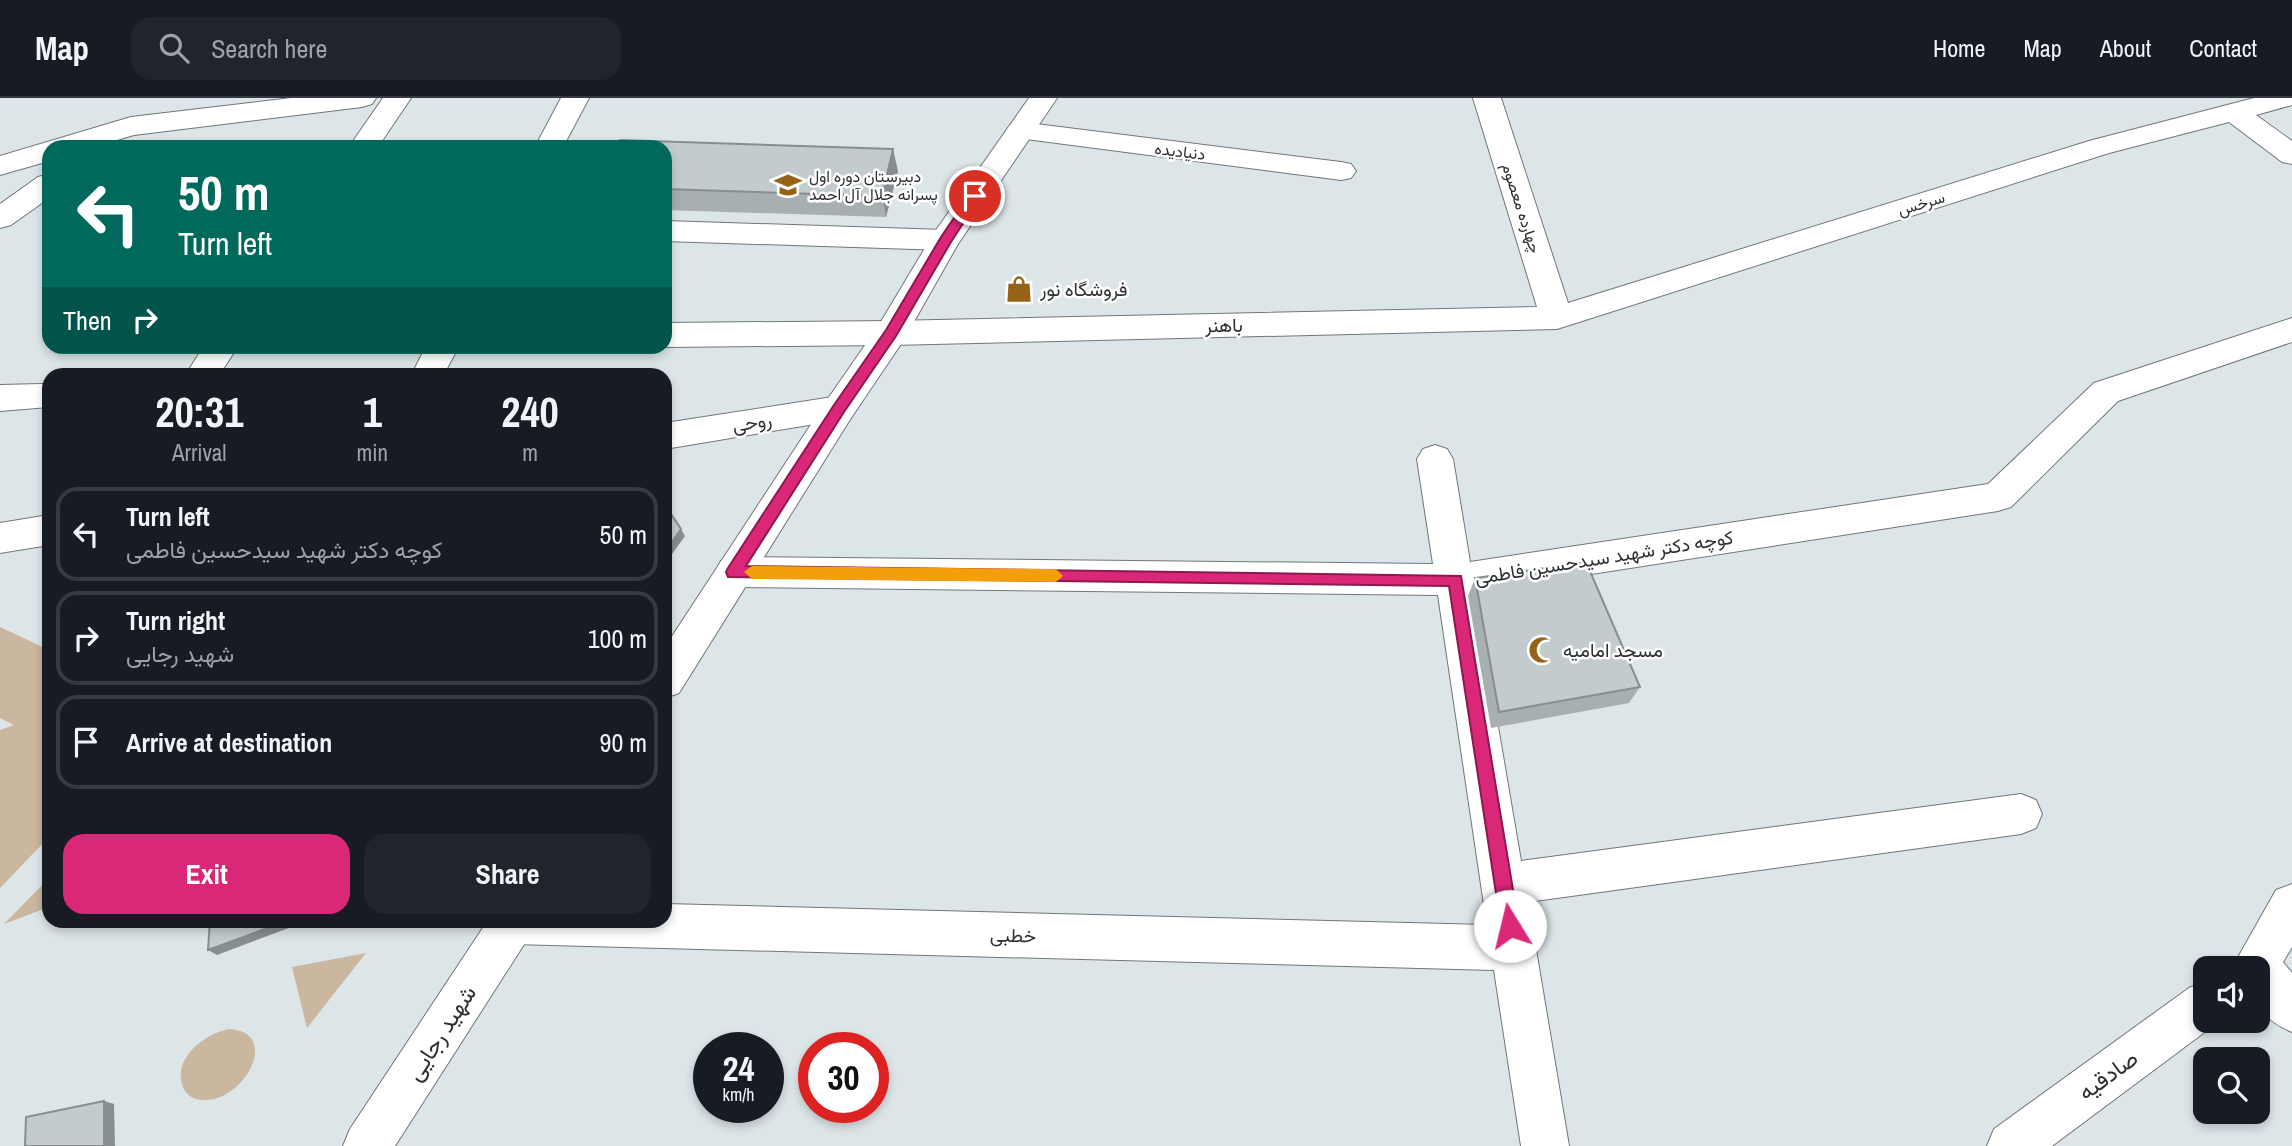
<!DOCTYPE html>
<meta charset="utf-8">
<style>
body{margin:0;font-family:"Archivo Narrow",Vazirmatn,sans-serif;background:#20242c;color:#f1f3f6;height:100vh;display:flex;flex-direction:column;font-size:26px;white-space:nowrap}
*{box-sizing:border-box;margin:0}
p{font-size:23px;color:#9ea1a6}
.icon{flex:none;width:38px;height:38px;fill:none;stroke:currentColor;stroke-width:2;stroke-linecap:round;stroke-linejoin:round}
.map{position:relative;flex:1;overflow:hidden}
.details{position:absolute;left:42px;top:270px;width:630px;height:560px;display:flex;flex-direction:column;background:#171b24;border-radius:21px;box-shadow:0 4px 10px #0003}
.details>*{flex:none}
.guide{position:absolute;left:42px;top:42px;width:630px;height:214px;border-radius:21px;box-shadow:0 4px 10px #0003;background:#00695c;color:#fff;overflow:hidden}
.fabs{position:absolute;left:2193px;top:858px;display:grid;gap:14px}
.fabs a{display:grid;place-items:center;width:77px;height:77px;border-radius:14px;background:#171b24;box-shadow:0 4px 10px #0003;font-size:35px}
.speed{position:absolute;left:693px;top:934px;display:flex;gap:14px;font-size:35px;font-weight:700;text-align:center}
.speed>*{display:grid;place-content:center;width:91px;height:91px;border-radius:50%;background:#171b24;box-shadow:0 4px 10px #0003;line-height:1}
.speed small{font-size:18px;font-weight:400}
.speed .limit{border:10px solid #d22;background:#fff;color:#111}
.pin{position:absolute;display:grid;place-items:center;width:60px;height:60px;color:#fff;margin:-30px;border:4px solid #fff;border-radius:50%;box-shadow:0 2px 7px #0007}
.me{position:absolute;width:77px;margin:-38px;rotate:351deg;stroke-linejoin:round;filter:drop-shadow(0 0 5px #0008)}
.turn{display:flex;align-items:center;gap:24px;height:147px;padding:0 21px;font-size:32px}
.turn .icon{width:91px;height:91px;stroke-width:2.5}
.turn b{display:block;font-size:49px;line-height:60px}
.then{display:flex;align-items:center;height:66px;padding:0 21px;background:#0003;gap:14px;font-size:26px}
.eta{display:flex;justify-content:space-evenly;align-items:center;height:119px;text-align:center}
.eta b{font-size:42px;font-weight:700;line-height:49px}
.cta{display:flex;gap:14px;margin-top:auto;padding:14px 21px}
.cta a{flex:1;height:80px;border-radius:21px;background:#db2777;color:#fff;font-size:28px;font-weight:700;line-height:80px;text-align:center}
.cta a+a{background:#20242c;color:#f1f3f6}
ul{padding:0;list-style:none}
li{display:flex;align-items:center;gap:21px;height:94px;margin:0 14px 10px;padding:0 7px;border:4px solid #363941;border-radius:21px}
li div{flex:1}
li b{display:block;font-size:26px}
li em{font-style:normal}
header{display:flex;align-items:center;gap:42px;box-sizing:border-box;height:98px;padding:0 35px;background:#171b24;border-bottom:2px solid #363941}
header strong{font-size:33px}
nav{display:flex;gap:38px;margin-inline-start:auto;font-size:24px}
.search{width:490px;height:63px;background:#20242c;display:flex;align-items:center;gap:18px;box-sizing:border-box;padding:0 24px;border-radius:21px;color:#9ea1a6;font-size:26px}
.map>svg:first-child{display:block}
</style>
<header>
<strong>Map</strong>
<div class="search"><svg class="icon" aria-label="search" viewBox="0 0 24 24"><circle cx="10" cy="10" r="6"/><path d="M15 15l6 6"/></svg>Search here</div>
<nav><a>Home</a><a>Map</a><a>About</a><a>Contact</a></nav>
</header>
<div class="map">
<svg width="2292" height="1048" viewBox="0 0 2292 1048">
<rect width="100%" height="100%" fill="#dce5e8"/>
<!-- green -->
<path fill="#cbb69f" d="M 0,529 L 49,552 L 49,739 L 0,790 L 0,632 L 14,627 L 0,620 Z
M 49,780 L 49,809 L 4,826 Z
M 366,855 L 307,930 L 292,869 Z
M 229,931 C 285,934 240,1012 196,1001 C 187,998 182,991 181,981 C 178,956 207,935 229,931 Z"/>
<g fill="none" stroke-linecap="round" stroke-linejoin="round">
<defs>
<path id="street" d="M 291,0 L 376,0 L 372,6 L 362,9 L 134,37 L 93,49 L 49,49 L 49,63 L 0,77 L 0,58 L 131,19 Z
M 383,0 L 411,0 L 378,49 L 349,49 Z
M 561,0 L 589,0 L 563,49 L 535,49 Z
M 1473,0 L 1501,0 L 1568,205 L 2089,43 L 2254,0 L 2292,0 L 2292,7 L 2256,17 L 2292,43 L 2292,66 L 2282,64 L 2229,24 L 2109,55 L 1557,231 L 891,247 L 665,249 L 664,248 L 665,225 L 891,223 L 1537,209 Z
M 1020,24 L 1341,64 L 1351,66 L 1356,73 L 1351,80 L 1341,82 L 1010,39 L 1006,33 L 1010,27 Z
M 49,76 L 49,100 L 11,127 L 0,130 L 0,106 L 38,79 Z
M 665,123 L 945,132 L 956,135 L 960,142 L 956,149 L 945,152 L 665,143 Z
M 2292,220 L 2292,244 L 2118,303 L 2011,409 L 1998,413 L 1475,494 L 1521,763 L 2021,696 L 2036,702 L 2042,716 L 2036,730 L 2021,736 L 1528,804 L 1569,1048 L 1521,1048 L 1494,872 L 513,846 L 497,839 L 491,824 L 665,822 L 665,806 L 1487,827 L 1438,497 L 734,489 L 721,485 L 715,474 L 721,463 L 734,459 L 1433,466 L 1417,361 L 1423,351 L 1435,347 L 1447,351 L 1453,361 L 1470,464 L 1988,386 L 2094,285 Z
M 204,248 L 238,248 L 220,276 L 186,276 Z
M 426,248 L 459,248 L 444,276 L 412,276 Z
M 42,286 L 49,289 L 49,309 L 0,313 L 0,287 Z
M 839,298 L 851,302 L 856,311 L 851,320 L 665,351 L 665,325 Z
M 49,417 L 49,447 L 0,455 L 0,425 Z
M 2292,786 L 2292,849 L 2283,864 L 2292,875 L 2292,934 C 2256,919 2258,904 2258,870 L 2232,870 L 2276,792 Z
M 2205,883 L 2205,922 L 2221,922 L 2052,1048 L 1987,1048 L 1994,1031 L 2189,890 Z"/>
<path id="secondary" d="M 1029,0 L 1057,0 L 958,146 L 903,243 L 851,320 L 679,595 L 665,600 L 665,549 L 827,302 L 879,227 L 934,135 Z
M 488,822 L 536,822 L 530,837 L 395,1048 L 343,1048 L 350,1031 Z"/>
</defs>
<!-- street casing -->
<use href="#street" stroke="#70777a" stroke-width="2"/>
<!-- secondary casing -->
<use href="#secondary" stroke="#70777a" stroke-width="2"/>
<!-- street -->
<use href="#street" fill="#fff" fill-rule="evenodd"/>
<!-- secondary -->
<use href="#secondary" fill="#fff" fill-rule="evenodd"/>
</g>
<!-- wall -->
<path fill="#a7afb1" d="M 665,49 L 898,73 L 886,119 L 665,112 Z
M 1475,480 L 1640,589 L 1629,605 L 1491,630 L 1468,498 Z"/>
<!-- shaded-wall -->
<path fill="#888e90" d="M 893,51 L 898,73 L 886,119 L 882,98 Z
M 681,431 L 685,438 L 665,466 L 665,454 Z
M 289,822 L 310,822 L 217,857 L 208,852 Z
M 104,1003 L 114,1006 L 115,1048 L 104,1048 Z"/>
<!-- building -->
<path fill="#c2cbce" stroke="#888e90" stroke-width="2" d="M 620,42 L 893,51 L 882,98 L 665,91 L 665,49 L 617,49 Z
M 665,407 L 681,431 L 665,454 Z
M 1586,464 L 1640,589 L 1499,614 L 1475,480 Z
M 210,822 L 289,822 L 208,852 Z
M 104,1003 L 104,1048 L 25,1048 L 26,1019 Z"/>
<!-- route -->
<path fill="#db2777" stroke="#8e194d" stroke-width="2" d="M 975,94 L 981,98 L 951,144 L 896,238 L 844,314 L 746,468 L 1461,478 L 1519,828 L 1517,835 L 1510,837 L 1504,835 L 1501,828 L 1449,488 L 728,479 L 726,474 L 728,470 L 834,307 L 886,232 L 941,139 L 971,95 Z"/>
<!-- slow -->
<path fill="#f59e0b" d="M 752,468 L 1056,471 L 1063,478 L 1056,484 L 752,481 L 744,474 Z"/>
<!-- icons -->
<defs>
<symbol id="school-bare" viewBox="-9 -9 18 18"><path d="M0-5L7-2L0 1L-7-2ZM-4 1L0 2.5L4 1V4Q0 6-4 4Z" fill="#966217" stroke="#fff" stroke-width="2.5" paint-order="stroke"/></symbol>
<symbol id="shop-bare" viewBox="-9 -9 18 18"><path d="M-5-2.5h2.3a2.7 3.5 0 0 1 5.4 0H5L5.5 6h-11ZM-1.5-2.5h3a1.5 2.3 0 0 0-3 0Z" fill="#966217" stroke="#fff" stroke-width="2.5" paint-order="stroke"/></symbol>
<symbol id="mosque-bare" viewBox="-9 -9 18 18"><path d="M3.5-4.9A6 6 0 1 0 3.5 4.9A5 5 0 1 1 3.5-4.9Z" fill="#966217" stroke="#fff" stroke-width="2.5" paint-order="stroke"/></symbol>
</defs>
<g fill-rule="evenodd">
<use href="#school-bare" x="769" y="68" width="38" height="38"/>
<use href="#shop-bare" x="1000" y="172" width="38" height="38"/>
<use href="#mosque-bare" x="1523" y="533" width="38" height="38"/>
</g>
<g text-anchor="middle" stroke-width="5" stroke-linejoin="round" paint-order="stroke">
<!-- far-street labels -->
<g font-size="16" fill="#2c3031" stroke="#fff">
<text transform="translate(1180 53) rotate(7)" y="6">دنیادیده</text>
<text transform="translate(1921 105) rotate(-17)" y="6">سرخس</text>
<text transform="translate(1522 110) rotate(72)" y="6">چهارده معصوم</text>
</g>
<!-- far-poi labels -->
<g font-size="16" fill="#2c3031" stroke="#fff" text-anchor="start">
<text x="809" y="84">دبیرستان دوره اول<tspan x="809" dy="18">پسرانه جلال آل احمد</tspan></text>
</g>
<!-- poi labels -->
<g font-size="19" fill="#2c3031" stroke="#fff" text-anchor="start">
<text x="1040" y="198">فروشگاه نور</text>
<text x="1563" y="559">مسجد امامیه</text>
</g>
<!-- street labels -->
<g font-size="19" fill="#2c3031" stroke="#fff">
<text transform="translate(1224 227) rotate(-1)" y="7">باهنر</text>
<text transform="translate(752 324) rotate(-9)" y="7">روحی</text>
<text transform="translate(1604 459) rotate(-9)" y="7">کوچه دکتر شهید سیدحسین فاطمی</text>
<text transform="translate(1013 837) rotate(1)" y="7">خطبی</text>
</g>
<!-- near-street labels -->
<g font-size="23" fill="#2c3031" stroke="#fff">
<text transform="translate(441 935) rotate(-57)" y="8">شهید رجایی</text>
<text transform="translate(2108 977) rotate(-36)" y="8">صادقیه</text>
</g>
</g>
</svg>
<div class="fabs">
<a><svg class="icon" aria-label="sound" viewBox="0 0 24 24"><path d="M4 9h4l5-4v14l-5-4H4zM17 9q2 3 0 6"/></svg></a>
<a><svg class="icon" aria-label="search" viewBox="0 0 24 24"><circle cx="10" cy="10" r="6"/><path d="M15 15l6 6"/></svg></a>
</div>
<div class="speed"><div>24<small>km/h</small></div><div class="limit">30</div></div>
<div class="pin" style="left:975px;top:98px;background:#d93025"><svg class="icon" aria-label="arrive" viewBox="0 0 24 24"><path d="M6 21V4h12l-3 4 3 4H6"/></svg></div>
<svg class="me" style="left:1510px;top:828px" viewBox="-20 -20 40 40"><circle r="19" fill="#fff"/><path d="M0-13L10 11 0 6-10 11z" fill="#db2777"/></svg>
<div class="guide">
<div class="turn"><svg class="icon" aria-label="left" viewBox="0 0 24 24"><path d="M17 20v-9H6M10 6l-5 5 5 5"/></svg><div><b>50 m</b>Turn left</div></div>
<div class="then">Then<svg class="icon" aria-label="right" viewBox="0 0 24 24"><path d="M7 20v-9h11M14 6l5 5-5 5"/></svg></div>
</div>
<section class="details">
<div class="eta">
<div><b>20:31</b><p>Arrival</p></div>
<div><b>1</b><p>min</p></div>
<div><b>240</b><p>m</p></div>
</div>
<ul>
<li><svg class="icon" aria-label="left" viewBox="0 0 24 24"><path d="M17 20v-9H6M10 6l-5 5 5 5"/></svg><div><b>Turn left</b><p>کوچه دکتر شهید سیدحسین فاطمی</p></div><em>50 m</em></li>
<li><svg class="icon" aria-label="right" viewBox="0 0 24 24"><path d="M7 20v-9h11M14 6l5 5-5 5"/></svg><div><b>Turn right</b><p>شهید رجایی</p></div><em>100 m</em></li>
<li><svg class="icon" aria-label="arrive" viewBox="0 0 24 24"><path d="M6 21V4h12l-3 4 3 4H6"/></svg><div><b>Arrive at destination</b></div><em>90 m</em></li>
</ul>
<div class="cta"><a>Exit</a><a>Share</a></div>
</section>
</div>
